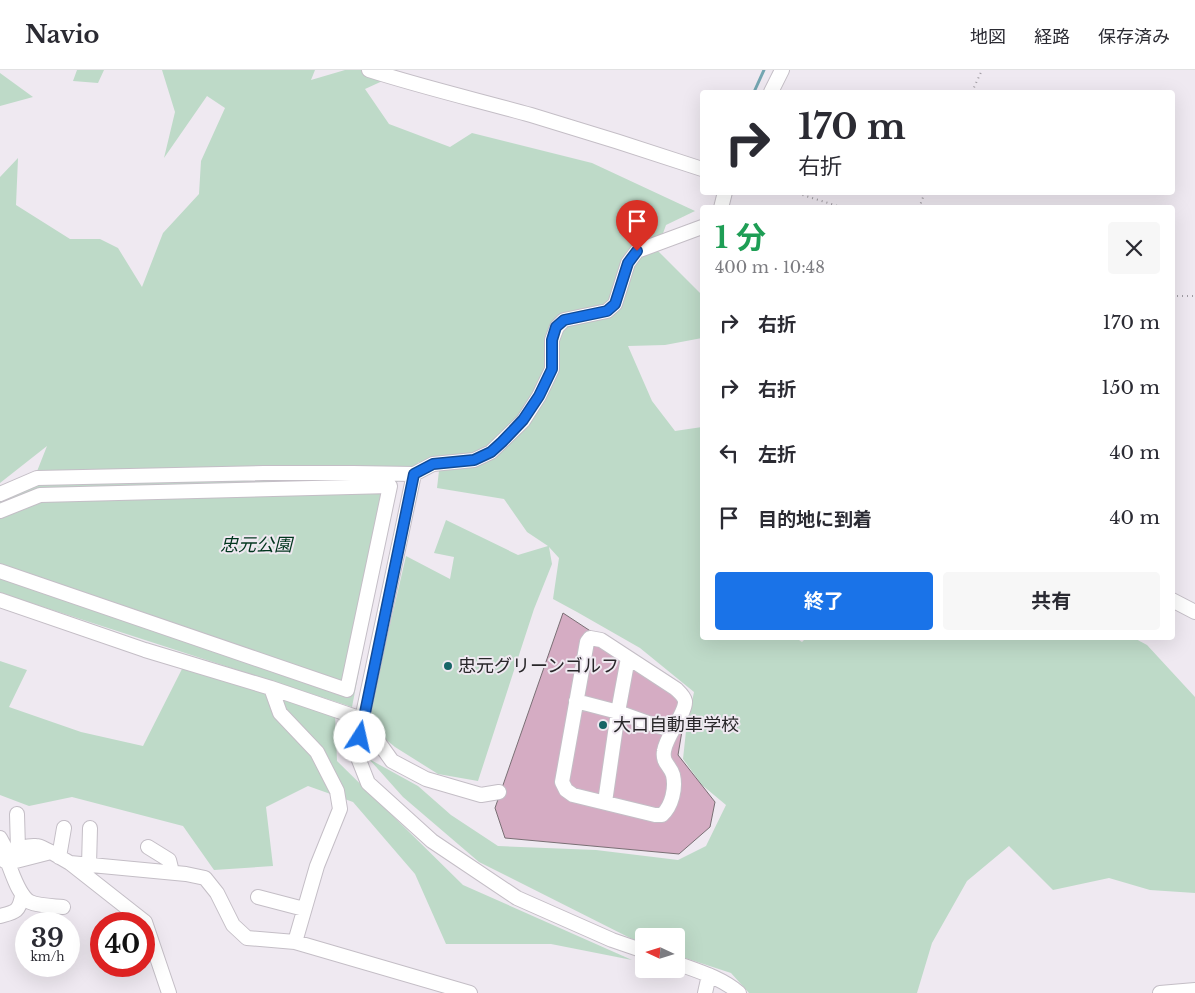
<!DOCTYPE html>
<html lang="ja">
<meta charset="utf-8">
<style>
body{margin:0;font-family:"Libre Baskerville","Noto Sans JP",serif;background:#f7f7f7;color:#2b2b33;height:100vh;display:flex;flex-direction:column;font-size:19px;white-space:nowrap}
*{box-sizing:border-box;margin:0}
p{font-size:16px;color:#7c7c81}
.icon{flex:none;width:28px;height:28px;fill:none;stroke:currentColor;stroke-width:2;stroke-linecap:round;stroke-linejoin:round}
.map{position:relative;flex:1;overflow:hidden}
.details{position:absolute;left:700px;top:135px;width:475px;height:435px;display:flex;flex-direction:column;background:#fff;border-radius:5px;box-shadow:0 5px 20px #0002}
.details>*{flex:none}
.top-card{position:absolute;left:700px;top:20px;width:475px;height:105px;border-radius:5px;box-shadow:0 5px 20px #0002;background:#fff;color:#2b2b33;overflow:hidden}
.needle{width:32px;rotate:274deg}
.fabs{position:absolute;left:635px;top:858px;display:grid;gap:10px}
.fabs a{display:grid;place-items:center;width:50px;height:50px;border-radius:5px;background:#fff;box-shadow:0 5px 20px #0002;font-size:25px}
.speed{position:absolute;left:15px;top:842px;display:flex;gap:10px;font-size:25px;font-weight:700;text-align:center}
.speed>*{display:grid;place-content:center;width:65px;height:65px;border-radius:50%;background:#fff;box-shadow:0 5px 20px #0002;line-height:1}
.speed small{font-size:12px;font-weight:400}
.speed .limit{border:8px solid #d22;background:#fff;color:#111}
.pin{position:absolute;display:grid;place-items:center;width:42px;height:42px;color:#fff;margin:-51px -21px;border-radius:50% 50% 50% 0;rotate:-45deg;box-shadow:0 0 5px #0007}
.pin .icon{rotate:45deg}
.me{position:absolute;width:55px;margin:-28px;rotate:10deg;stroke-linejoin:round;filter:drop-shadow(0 0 4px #0008)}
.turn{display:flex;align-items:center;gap:18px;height:105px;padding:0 15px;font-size:22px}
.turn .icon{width:65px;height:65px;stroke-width:2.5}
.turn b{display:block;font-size:35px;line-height:42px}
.round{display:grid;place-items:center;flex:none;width:52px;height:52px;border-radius:5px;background:#f7f7f7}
.overview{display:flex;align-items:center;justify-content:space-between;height:85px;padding:0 15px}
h1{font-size:30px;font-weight:700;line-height:38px;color:#1e9e55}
.button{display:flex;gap:10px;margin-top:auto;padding:10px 15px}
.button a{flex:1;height:58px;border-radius:5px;background:#1a73e8;color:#fff;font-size:20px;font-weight:700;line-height:58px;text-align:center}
.button a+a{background:#f7f7f7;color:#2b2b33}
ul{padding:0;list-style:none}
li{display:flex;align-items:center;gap:15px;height:65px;padding:0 15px}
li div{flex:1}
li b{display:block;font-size:19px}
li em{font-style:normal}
header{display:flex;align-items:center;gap:30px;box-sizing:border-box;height:70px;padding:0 25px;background:#fff;border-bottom:1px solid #e1e1e2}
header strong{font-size:24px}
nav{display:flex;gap:28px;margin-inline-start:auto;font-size:18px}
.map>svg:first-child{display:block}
</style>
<header>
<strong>Navio</strong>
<nav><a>地図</a><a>経路</a><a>保存済み</a></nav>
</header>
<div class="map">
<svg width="1195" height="923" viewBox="0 0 1195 923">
<rect width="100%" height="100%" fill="#efe9f1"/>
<!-- green -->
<path fill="#bedac8" d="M 77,0 L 104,0 L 98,13 L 73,11 Z
M 162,0 L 315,0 L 311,10 L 345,0 L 362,0 L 389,8 L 365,19 L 389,54 L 450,77 L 472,63 L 592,93 L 695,141 L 666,155 L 657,180 L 702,225 L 702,268 L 665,275 L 628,276 L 652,331 L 675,361 L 702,357 L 702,568 L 796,568 L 802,572 L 806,568 L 1134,568 L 1147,575 L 1195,627 L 1195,823 L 1150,820 L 1109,808 L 1053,820 L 1009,776 L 967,811 L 932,873 L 917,923 L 749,923 L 731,903 L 676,885 L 676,866 L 644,866 L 644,874 L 642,874 L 479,792 L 403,727 L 369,689 L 418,716 L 451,745 L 498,776 L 596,780 L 678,790 L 706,776 L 726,735 L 702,715 L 683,689 L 686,661 L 694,622 L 640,578 L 577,542 L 553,529 L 559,488 L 549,477 L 552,494 L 534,539 L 478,711 L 438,704 L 395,677 L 367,654 L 406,486 L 450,509 L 454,487 L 434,483 L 446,450 L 518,485 L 548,476 L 527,462 L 504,429 L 437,418 L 440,392 L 419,392 L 395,414 L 352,637 L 0,523 L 0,432 L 30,419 L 47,376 L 0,413 L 0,107 L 18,88 L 16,135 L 70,169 L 100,169 L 118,178 L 142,217 L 163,163 L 199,124 L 201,91 L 225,38 L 207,26 L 164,88 L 175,42 Z
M 0,3 L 33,27 L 0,36 Z
M 0,591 L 27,600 L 9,637 L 81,662 L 143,676 L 183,597 L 335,644 L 337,691 L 463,815 L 632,890 L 551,874 L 446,874 L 415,804 L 353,732 L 308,716 L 266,737 L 273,796 L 214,800 L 183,756 L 72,727 L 29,736 L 0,725 Z"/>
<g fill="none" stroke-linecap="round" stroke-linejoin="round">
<!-- stream -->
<path stroke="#74a6b1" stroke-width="3" d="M 754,22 L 764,0"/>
</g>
<!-- building -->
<path fill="#d5acc3" stroke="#796f74" d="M 563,543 L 688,625 L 678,685 L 715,732 L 710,757 L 679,784 L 505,768 L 495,738 Z"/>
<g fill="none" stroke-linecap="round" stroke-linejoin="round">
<defs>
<path id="minor" d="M 369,0 C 422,17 477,30 531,45 C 588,62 645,80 702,99
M 771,22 L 782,0
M 721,138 L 725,122
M 414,404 L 362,649 L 357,685 L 368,713 L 432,771 L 517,828 L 612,870 L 644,881
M 0,424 L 37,408 L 264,403 L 353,403 L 414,404 L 433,394 L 474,390 L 491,382 L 523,351 L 539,326 L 552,299 L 552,270 L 557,257 L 564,250 L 607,241 L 615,234 L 628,193 L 637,181 L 702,157
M 0,441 L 40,425 L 390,416 L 347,620 L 0,501
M 0,530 L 145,580 L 271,618 L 362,649 L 392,691 L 426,709 L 481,725 L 499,722
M 1172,530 L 1195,542
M 590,568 L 601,570 L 676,619 C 679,622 684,626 685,631 C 686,643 666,666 664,681 C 662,693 670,695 673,705 C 676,718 672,736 662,745 L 655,745 L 573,725 L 566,720 L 562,712 L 587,572 Z
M 271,618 L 280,643 L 317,682 L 337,721 L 340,739 L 317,796 L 295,872
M 576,631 L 618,642 L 654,655 L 672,660
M 605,732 L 618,642 L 628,588
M 17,744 L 18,779
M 0,768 L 8,783
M 148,777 L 169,790 L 172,802
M 0,786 C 11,782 24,775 36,776 C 41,776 46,780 51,782
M 59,787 L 64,758
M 0,788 L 8,793 L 51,782 L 70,793 L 186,804 L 205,808 L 217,823 L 233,855 L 247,868 L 295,872 L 470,923
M 8,793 C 13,805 19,826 30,832 C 39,836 53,836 63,837
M 70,793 L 145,852 L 169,923
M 89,795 L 90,758
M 258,827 L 304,839
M 0,846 C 15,842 19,842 22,826
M 676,893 C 698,901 722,908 739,923
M 705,923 L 709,905
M 1160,923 L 1195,920"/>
</defs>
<!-- minor casing -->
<use href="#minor" stroke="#c4bec6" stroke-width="16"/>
<!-- path -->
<path stroke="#a09ca2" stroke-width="2" stroke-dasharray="1 4" stroke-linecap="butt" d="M 972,22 L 982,0
M 793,122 L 844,138
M 919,138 L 925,122
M 1172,226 L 1195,226"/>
<!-- minor -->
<use href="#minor" stroke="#fff" stroke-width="14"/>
</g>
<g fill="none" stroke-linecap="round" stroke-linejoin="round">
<defs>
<path id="route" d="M 360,667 L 414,404 L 433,394 L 474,390 L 491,382 L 502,372 L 523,350 L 539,326 L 552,299 L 552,270 L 556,257 L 564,250 L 607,241 L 615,234 L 628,193 L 637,181"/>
</defs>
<!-- route casing -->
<use href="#route" stroke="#114b97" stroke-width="12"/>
<!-- route -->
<use href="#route" stroke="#1a73e8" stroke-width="9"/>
</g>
<!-- markers -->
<g fill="#166566" stroke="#efe9f1" stroke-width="2">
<circle cx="448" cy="596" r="5"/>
<circle cx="603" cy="655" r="5"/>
</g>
<g text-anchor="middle" stroke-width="4" stroke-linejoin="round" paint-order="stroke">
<!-- park labels -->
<g font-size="18" font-style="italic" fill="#00351d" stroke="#efe9f1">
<text x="256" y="481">忠元公園</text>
</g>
<!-- poi labels -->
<g font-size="18" fill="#282629" stroke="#efe9f1" text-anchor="start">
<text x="458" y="602">忠元グリーンゴルフ</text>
<text x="613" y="661">大口自動車学校</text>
</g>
</g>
</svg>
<div class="fabs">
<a><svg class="needle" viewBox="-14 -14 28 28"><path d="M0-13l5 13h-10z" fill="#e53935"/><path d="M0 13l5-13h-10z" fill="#7c7c81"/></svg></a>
</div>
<div class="speed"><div>39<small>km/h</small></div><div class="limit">40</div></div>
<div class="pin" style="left:637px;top:181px;background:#d93025"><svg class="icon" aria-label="arrive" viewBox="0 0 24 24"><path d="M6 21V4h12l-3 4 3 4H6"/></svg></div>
<svg class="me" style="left:360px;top:667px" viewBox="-20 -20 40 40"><circle r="19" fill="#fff"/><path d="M0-13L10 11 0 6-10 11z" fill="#1a73e8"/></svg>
<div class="top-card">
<div class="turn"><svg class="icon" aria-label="right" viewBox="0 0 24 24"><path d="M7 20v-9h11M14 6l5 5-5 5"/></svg><div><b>170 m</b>右折</div></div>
</div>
<section class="details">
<div class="overview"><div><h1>1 分</h1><p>400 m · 10:48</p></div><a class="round"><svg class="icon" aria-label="close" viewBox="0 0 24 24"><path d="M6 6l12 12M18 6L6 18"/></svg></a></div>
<ul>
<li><svg class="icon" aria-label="right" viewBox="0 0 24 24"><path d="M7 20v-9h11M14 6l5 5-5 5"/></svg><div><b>右折</b></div><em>170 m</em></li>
<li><svg class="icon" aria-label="right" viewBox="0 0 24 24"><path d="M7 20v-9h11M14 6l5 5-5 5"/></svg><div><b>右折</b></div><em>150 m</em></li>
<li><svg class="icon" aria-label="left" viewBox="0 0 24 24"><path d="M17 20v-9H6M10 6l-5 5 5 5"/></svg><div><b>左折</b></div><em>40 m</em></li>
<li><svg class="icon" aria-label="arrive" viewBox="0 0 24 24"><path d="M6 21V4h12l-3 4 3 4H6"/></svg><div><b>目的地に到着</b></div><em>40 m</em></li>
</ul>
<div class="button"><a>終了</a><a>共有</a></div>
</section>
</div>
